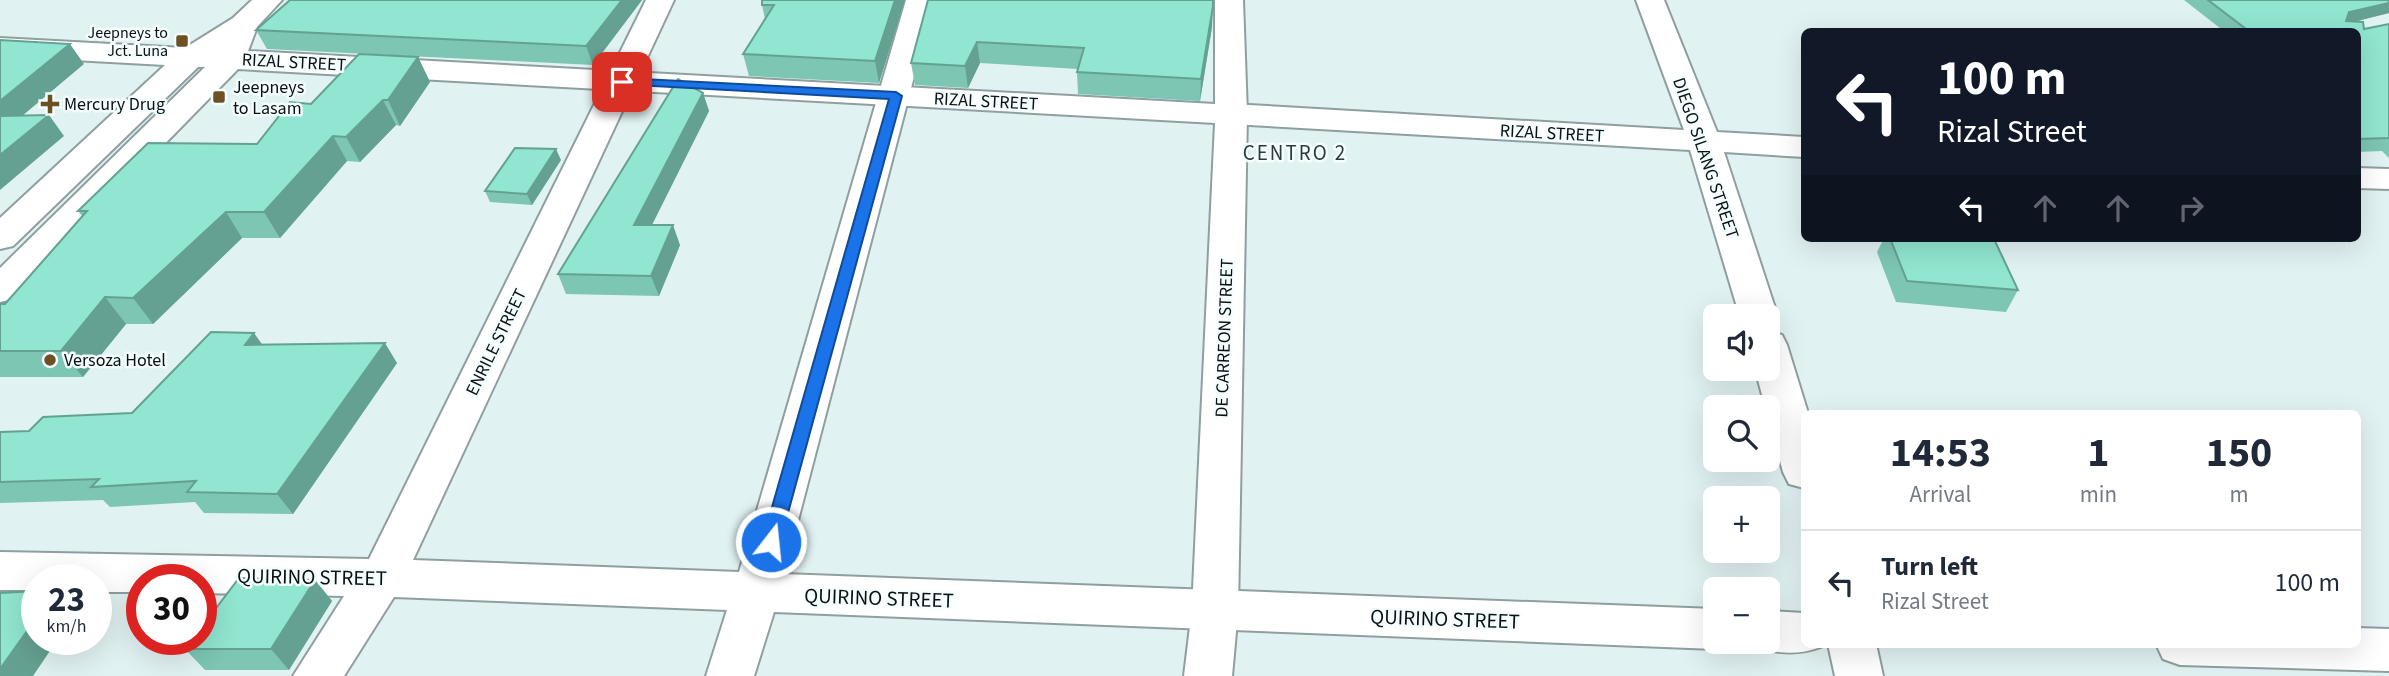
<!DOCTYPE html>
<meta charset="utf-8">
<style>
body{margin:0;font-family:"Source Sans 3",sans-serif;background:#f2f2f3;color:#1f2937;height:100vh;display:flex;flex-direction:column;font-size:26px;white-space:nowrap}
*{box-sizing:border-box;margin:0}
p{font-size:23px;color:#747a83}
.icon{flex:none;width:38px;height:38px;fill:none;stroke:currentColor;stroke-width:2;stroke-linecap:round;stroke-linejoin:round}
.map{position:relative;flex:1;overflow:hidden}
.sheet{position:absolute;left:1801px;top:410px;width:560px;height:238px;display:flex;flex-direction:column;background:#fff;border-radius:10px;box-shadow:0 7px 28px #0002}
.sheet>*{flex:none}
.guide{position:absolute;left:1801px;top:28px;width:560px;height:214px;border-radius:10px;box-shadow:0 7px 28px #0002;background:#111827;color:#fff;overflow:hidden}
.fabs{position:absolute;left:1703px;top:304px;display:grid;gap:14px}
.fabs a{display:grid;place-items:center;width:77px;height:77px;border-radius:10px;background:#fff;box-shadow:0 7px 28px #0002;font-size:35px}
.speed{position:absolute;left:21px;top:564px;display:flex;gap:14px;font-size:35px;font-weight:700;text-align:center}
.speed>*{display:grid;place-content:center;width:91px;height:91px;border-radius:50%;background:#fff;box-shadow:0 7px 28px #0002;line-height:1}
.speed small{font-size:18px;font-weight:400}
.speed .limit{border:10px solid #d22;background:#fff;color:#111}
.pin{position:absolute;display:grid;place-items:center;width:60px;height:60px;color:#fff;margin:-30px;border-radius:14px;box-shadow:0 4px 10px #0006}
.me{position:absolute;width:77px;margin:-38px;rotate:16deg;stroke-linejoin:round;filter:drop-shadow(0 0 5px #0008)}
.turn{display:flex;align-items:center;gap:24px;height:147px;padding:0 21px;font-size:32px}
.turn .icon{width:91px;height:91px;stroke-width:2.5}
.turn b{display:block;font-size:49px;line-height:60px}
.lanes{display:flex;align-items:center;height:66px;padding:0 21px;background:#0003;justify-content:center;gap:35px;direction:ltr}
.lanes .off{opacity:.35}
.eta{display:flex;justify-content:space-evenly;align-items:center;height:119px;text-align:center}
.eta b{font-size:42px;font-weight:700;line-height:49px}
ul{padding:0;list-style:none}
li{display:flex;align-items:center;gap:21px;height:105px;padding:0 21px;border-top:2px solid #e0e1e3}
li div{flex:1}
li b{display:block;font-size:26px}
li em{font-style:normal}
.map>svg:first-child{display:block}
</style>
<div class="map">
<svg width="2389" height="676" viewBox="0 0 2389 676">
<rect width="100%" height="100%" fill="#e1f2f3"/>
<g fill="none" stroke-linecap="round" stroke-linejoin="round">
<defs>
<path id="street" d="M 646,0 L 674,0 L 413,560 L 739,572 L 906,0 L 934,0 L 784,574 L 1715,609 L 1715,642 L 1732,643 L 1715,649 L 774,612 L 754,676 L 706,676 L 727,610 L 394,597 L 344,676 L 293,676 L 344,596 L 201,593 L 201,579 L 142,579 L 142,592 L 96,592 L 96,579 L 37,579 L 37,590 L 0,590 L 0,552 L 369,559 Z
M 1636,0 L 1664,0 L 1717,132 L 1804,137 L 1804,157 L 1724,152 L 1778,317 L 1772,326 L 1768,328 L 1768,317 L 1740,317 L 1690,150 L 1231,124 L 1220,121 L 1215,114 L 1220,107 L 1231,104 L 1684,130 Z
M 2357,168 L 2389,169 L 2389,189 L 2357,188 Z
M 1768,331 L 1782,335 L 1787,345 L 1808,413 L 1804,413 L 1804,488 L 1789,484 L 1783,472 L 1755,369 L 1768,369 Z
M 1768,611 L 1804,613 L 1804,644 L 1822,644 L 1821,647 C 1797,656 1775,654 1751,645 L 1750,642 L 1768,642 Z
M 2357,628 L 2389,629 L 2389,671 L 2180,665 L 2163,659 L 2156,644 L 2357,644 Z
M 1828,644 L 1876,644 L 1883,676 L 1835,676 Z"/>
<path id="secondary" d="M 252,0 L 282,0 L 257,27 L 248,51 L 1215,104 L 1215,0 L 1243,0 L 1247,114 L 1238,610 L 1232,676 L 1184,676 L 1192,610 L 1215,123 L 238,69 L 13,299 L 0,302 L 0,268 L 205,67 L 198,67 L 13,246 L 0,249 L 0,218 L 165,65 L 0,56 L 0,38 L 185,48 L 233,18 Z"/>
</defs>
<!-- street casing -->
<use href="#street" stroke="#8f9fa0" stroke-width="4"/>
<!-- secondary casing -->
<use href="#secondary" stroke="#8f9fa0" stroke-width="4"/>
<!-- street -->
<use href="#street" fill="#fff" fill-rule="evenodd"/>
<!-- secondary -->
<use href="#secondary" fill="#fff" fill-rule="evenodd"/>
</g>
<!-- wall -->
<path fill="#7cc6b3" d="M 642,0 L 593,65 L 267,49 L 256,30 Z
M 762,0 L 905,0 L 879,83 L 749,76 L 743,54 L 765,19 L 762,5 Z
M 928,0 L 1212,27 L 1200,101 L 1078,94 L 1077,72 L 1078,69 L 980,63 L 968,88 L 915,85 L 911,63 Z
M 2184,0 L 2389,0 L 2389,13 L 2353,22 L 2364,29 L 2389,24 L 2389,158 L 2382,151 L 2357,152 L 2357,32 L 2225,32 Z
M 418,57 L 430,82 L 400,126 L 396,125 L 360,162 L 347,161 L 280,238 L 242,238 L 153,324 L 126,324 L 83,377 L 0,377 L 0,304 L 5,304 L 82,216 L 78,211 L 257,144 Z
M 703,93 L 709,111 L 651,225 L 680,245 L 659,296 L 566,294 L 558,274 Z
M 561,160 L 532,205 L 490,202 L 485,191 Z
M 1884,238 L 1890,238 L 2018,290 L 2006,312 L 1896,302 L 1877,252 Z
M 262,344 L 397,363 L 293,514 L 204,513 L 195,502 L 110,507 L 103,500 L 0,503 L 0,432 L 29,431 L 132,413 Z
M 315,580 L 332,601 L 289,670 L 205,670 L 185,649 Z"/>
<!-- shaded-wall -->
<path fill="#65a192" d="M 622,0 L 642,0 L 593,65 L 586,46 Z
M 895,0 L 905,0 L 879,83 L 875,61 Z
M 2389,3 L 2389,13 L 2341,25 L 2349,12 Z
M 1213,6 L 1212,27 L 1200,101 L 1201,79 Z
M 977,42 L 980,63 L 968,88 L 965,66 Z
M 70,44 L 84,64 L 3,132 L 0,129 L 0,101 Z
M 418,57 L 430,82 L 400,126 L 388,100 Z
M 703,93 L 709,111 L 642,245 L 634,225 Z
M 383,100 L 396,125 L 360,162 L 346,137 Z
M 49,115 L 64,136 L 0,190 L 0,155 Z
M 333,136 L 347,161 L 280,238 L 264,212 Z
M 556,149 L 561,160 L 532,205 L 527,194 Z
M 226,212 L 242,238 L 153,324 L 133,298 Z
M 673,225 L 680,245 L 659,296 L 651,276 Z
M 105,297 L 126,324 L 83,377 L 61,351 Z
M 254,333 L 269,354 L 245,345 Z
M 385,343 L 397,363 L 293,514 L 277,494 Z
M 315,580 L 332,601 L 289,670 L 271,649 Z
M 37,617 L 37,639 L 58,639 L 33,676 L 0,676 L 0,669 Z"/>
<!-- building -->
<path fill="#90e6d0" stroke="#65a192" stroke-width="2" d="M 290,0 L 622,0 L 586,46 L 256,30 Z
M 762,0 L 895,0 L 875,61 L 743,54 L 774,5 L 762,5 Z
M 928,0 L 1213,0 L 1213,6 L 1201,79 L 1077,72 L 1084,48 L 977,42 L 965,66 L 911,63 Z
M 2208,0 L 2389,0 L 2389,3 L 2349,12 L 2346,21 L 2363,22 L 2364,29 L 2389,24 L 2389,138 L 2357,139 L 2357,32 L 2250,32 Z
M 0,40 L 70,44 L 0,101 Z
M 359,54 L 418,57 L 388,100 L 383,100 L 346,137 L 333,136 L 264,212 L 226,212 L 133,298 L 105,297 L 61,351 L 0,351 L 0,304 L 5,304 L 87,211 L 78,211 L 148,143 L 257,144 L 290,102 L 311,104 Z
M 678,79 L 703,93 L 634,225 L 673,225 L 651,276 L 558,274 Z
M 49,115 L 0,155 L 0,116 Z
M 515,148 L 556,149 L 527,194 L 485,191 Z
M 1890,238 L 1994,239 L 2018,290 L 1907,281 Z
M 211,332 L 254,333 L 245,345 L 385,343 L 277,494 L 187,492 L 196,481 L 91,487 L 99,479 L 0,482 L 0,432 L 29,431 L 43,417 L 132,413 Z
M 239,578 L 315,580 L 271,649 L 185,649 L 193,639 L 201,639 L 201,628 Z
M 37,591 L 37,617 L 0,669 L 0,593 Z"/>
<!-- route -->
<path fill="#1a73e8" stroke="#114b97" stroke-width="2" d="M 622,78 L 896,92 L 902,96 L 780,542 L 771,549 L 762,542 L 889,99 L 617,84 L 615,82 Z"/>
<!-- markers -->
<g fill="#6d5023" stroke="#f4fefe" stroke-width="2.5">
<rect x="175" y="34" width="14" height="14" rx="3.5"/>
<rect x="212" y="90" width="14" height="14" rx="3.5"/>
<path d="M46.5 93.5h7v7h7v7h-7v7h-7v-7h-7v-7h7z"/>
<circle cx="50" cy="360" r="7"/>
</g>
<g text-anchor="middle" stroke-width="5" stroke-linejoin="round" paint-order="stroke">
<!-- far-poi labels -->
<g font-size="16" fill="#0b1011" stroke="#f4fefe" text-anchor="end">
<text x="168" y="38">Jeepneys to<tspan x="168" dy="18">Jct. Luna</tspan></text>
</g>
<!-- street labels -->
<g font-size="18" fill="#0b1011" stroke="#f4fefe">
<text transform="translate(294 62) rotate(3)" y="6">RIZAL STREET</text>
<text transform="translate(986 101) rotate(3)" y="6">RIZAL STREET</text>
<text transform="translate(1552 133) rotate(3)" y="6">RIZAL STREET</text>
<text transform="translate(1706 158) rotate(71)" y="6">DIEGO SILANG STREET</text>
<text transform="translate(1224 338) rotate(-88)" y="6">DE CARREON STREET</text>
<text transform="translate(496 342) rotate(-64)" y="6">ENRILE STREET</text>
</g>
<!-- poi labels -->
<g font-size="18" fill="#0b1011" stroke="#f4fefe" text-anchor="start">
<text x="233" y="93">Jeepneys<tspan x="233" dy="21">to Lasam</tspan></text>
<text x="64" y="110">Mercury Drug</text>
<text x="64" y="366">Versoza Hotel</text>
</g>
<!-- quarter labels -->
<g font-size="21" letter-spacing="2" fill="#2d3a3b" stroke="#f4fefe">
<text x="1295" y="160">CENTRO 2</text>
</g>
<!-- near-street labels -->
<g font-size="21" fill="#0b1011" stroke="#f4fefe">
<text transform="translate(312 577) rotate(1)" y="7">QUIRINO STREET</text>
<text transform="translate(879 598) rotate(2)" y="7">QUIRINO STREET</text>
<text transform="translate(1445 619) rotate(2)" y="7">QUIRINO STREET</text>
</g>
</g>
</svg>
<div class="fabs">
<a><svg class="icon" aria-label="sound" viewBox="0 0 24 24"><path d="M4 9h4l5-4v14l-5-4H4zM17 9q2 3 0 6"/></svg></a>
<a><svg class="icon" aria-label="search" viewBox="0 0 24 24"><circle cx="10" cy="10" r="6"/><path d="M15 15l6 6"/></svg></a>
<a>+</a>
<a>−</a>
</div>
<div class="speed"><div>23<small>km/h</small></div><div class="limit">30</div></div>
<div class="pin" style="left:622px;top:82px;background:#d93025"><svg class="icon" aria-label="arrive" viewBox="0 0 24 24"><path d="M6 21V4h12l-3 4 3 4H6"/></svg></div>
<svg class="me" style="left:771px;top:542px" viewBox="-20 -20 40 40"><circle r="17" fill="#1a73e8" stroke="#fff" stroke-width="3"/><path d="M0-11L8 9 0 5-8 9z" fill="#fff"/></svg>
<div class="guide">
<div class="turn"><svg class="icon" aria-label="left" viewBox="0 0 24 24"><path d="M17 20v-9H6M10 6l-5 5 5 5"/></svg><div><b>100 m</b>Rizal Street</div></div>
<div class="lanes"><svg class="icon" aria-label="left" viewBox="0 0 24 24"><path d="M17 20v-9H6M10 6l-5 5 5 5"/></svg><svg class="icon off" aria-label="ahead" viewBox="0 0 24 24"><path d="M12 20V5M6 11l6-6 6 6"/></svg><svg class="icon off" aria-label="ahead" viewBox="0 0 24 24"><path d="M12 20V5M6 11l6-6 6 6"/></svg><svg class="icon off" aria-label="right" viewBox="0 0 24 24"><path d="M7 20v-9h11M14 6l5 5-5 5"/></svg></div>
</div>
<section class="sheet">
<div class="eta">
<div><b>14:53</b><p>Arrival</p></div>
<div><b>1</b><p>min</p></div>
<div><b>150</b><p>m</p></div>
</div>
<ul>
<li><svg class="icon" aria-label="left" viewBox="0 0 24 24"><path d="M17 20v-9H6M10 6l-5 5 5 5"/></svg><div><b>Turn left</b><p>Rizal Street</p></div><em>100 m</em></li>
</ul>
</section>
</div>
